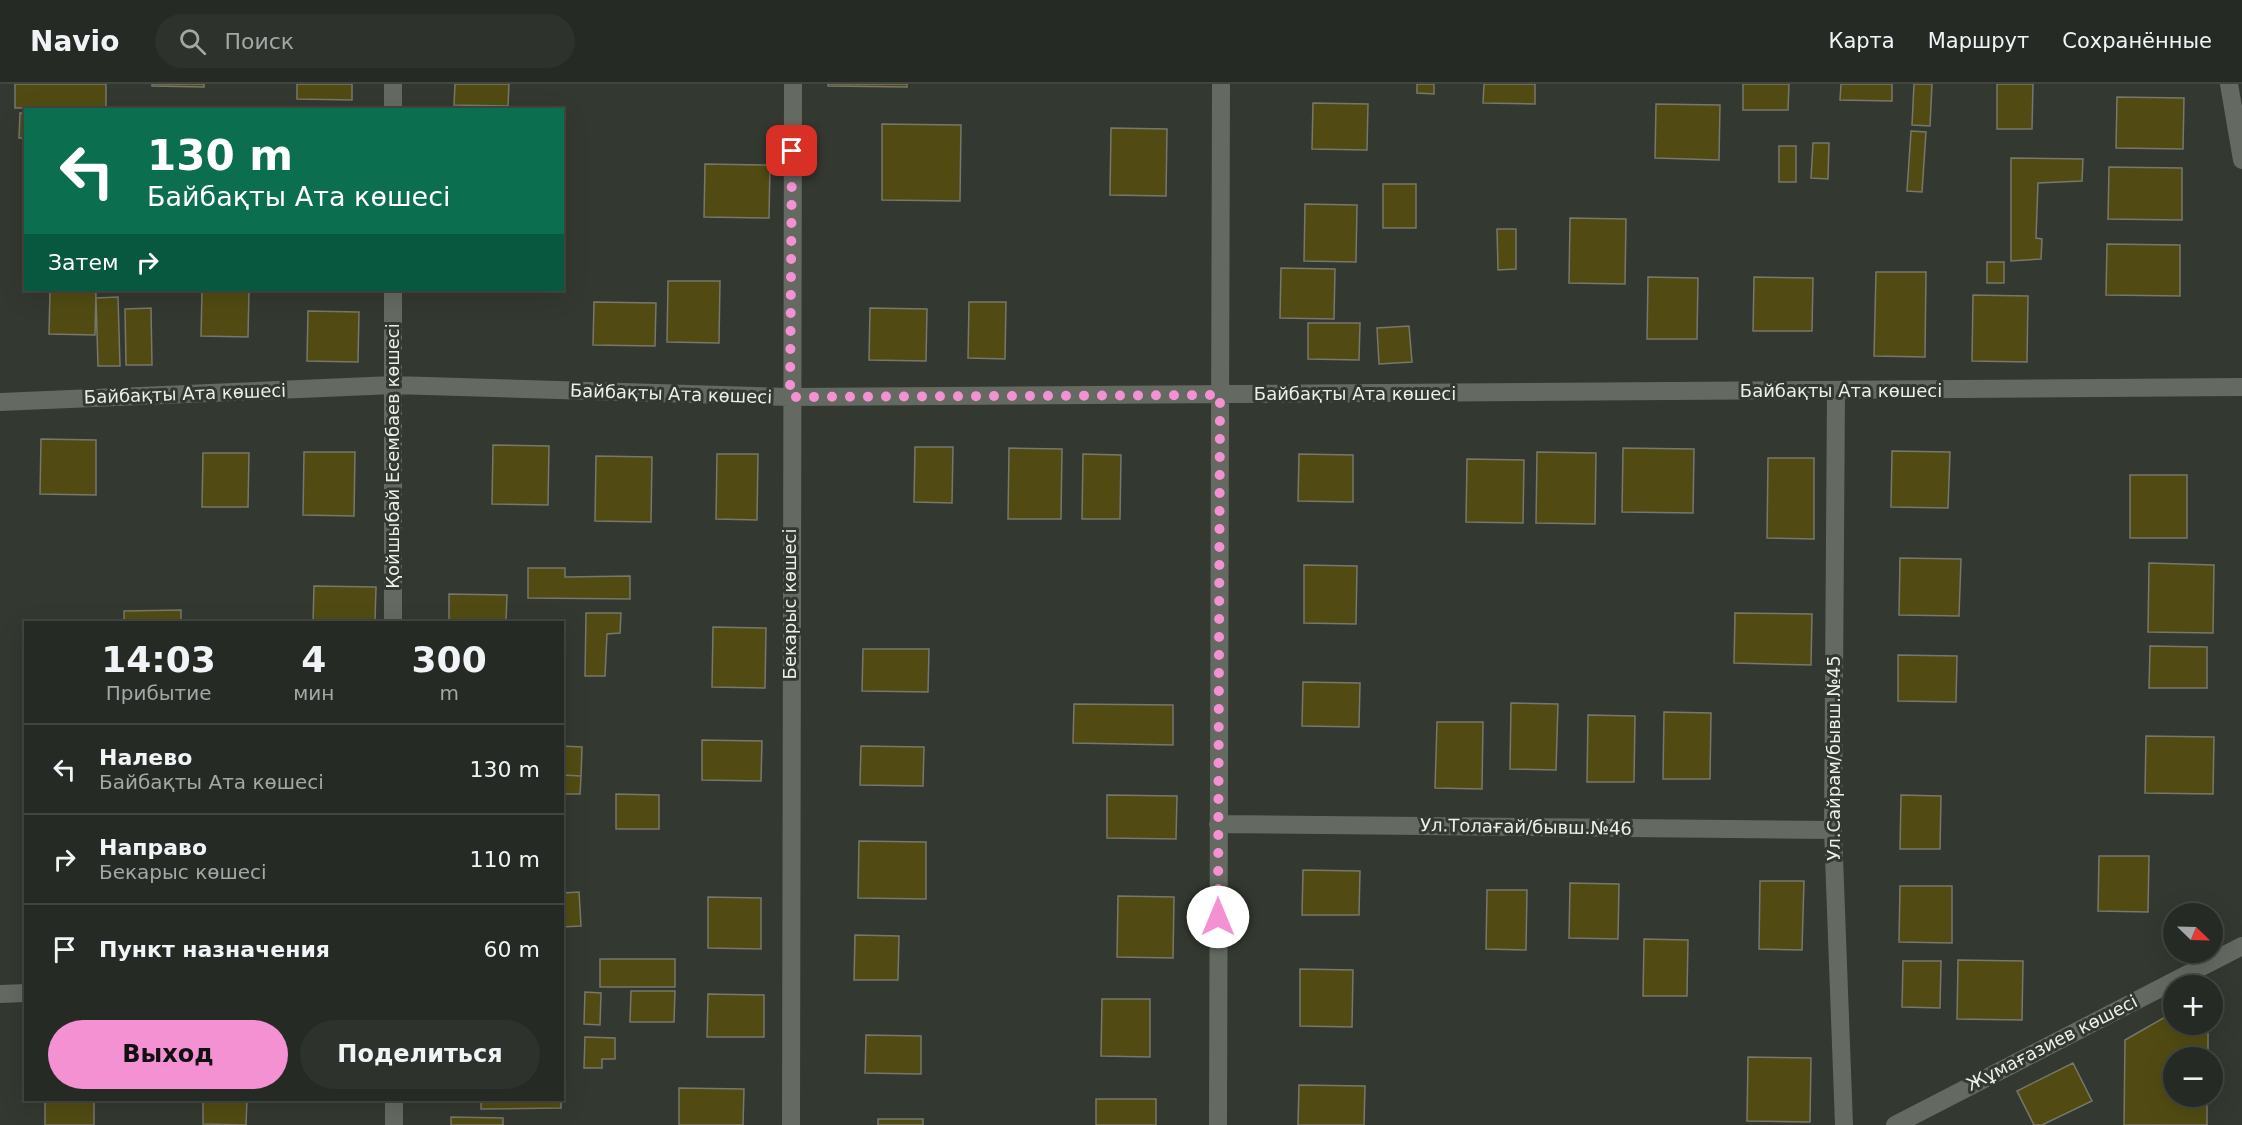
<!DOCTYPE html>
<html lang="ru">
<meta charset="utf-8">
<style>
body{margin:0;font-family:"DejaVu Sans",sans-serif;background:#2e322c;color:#f1f3f6;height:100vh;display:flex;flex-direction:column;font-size:22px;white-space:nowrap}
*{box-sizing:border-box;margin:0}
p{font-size:20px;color:#a4a7a6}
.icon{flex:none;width:33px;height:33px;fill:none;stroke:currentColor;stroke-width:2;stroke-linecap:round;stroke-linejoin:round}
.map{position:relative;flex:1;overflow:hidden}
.sheet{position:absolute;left:24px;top:537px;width:540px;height:480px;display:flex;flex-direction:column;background:#262a24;border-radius:0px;box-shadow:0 6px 24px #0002,0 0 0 2px #424641}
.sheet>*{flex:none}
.hud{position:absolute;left:24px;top:24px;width:540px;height:183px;border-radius:0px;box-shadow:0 6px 24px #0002,0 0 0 2px #424641;background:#0b6e4f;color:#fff;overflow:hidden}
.needle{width:39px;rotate:113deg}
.tools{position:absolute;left:2163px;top:819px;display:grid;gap:12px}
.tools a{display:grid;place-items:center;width:60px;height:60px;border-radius:50%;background:#262a24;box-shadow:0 6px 24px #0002,0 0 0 2px #424641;font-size:30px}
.pin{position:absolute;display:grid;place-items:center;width:51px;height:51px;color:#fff;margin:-26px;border-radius:12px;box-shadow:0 3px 9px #0006}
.me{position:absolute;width:66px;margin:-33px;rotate:0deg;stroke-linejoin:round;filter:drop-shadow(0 0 4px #0008)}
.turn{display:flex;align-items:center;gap:21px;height:126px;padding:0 24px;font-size:27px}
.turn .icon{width:78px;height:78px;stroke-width:2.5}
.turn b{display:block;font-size:42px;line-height:51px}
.then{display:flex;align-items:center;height:57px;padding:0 24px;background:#0003;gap:12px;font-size:22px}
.eta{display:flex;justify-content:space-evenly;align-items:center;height:102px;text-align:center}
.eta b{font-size:36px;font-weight:800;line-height:42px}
.primary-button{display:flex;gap:12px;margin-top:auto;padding:12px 24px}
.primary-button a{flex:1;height:69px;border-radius:36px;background:#f491d3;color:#111;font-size:24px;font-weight:800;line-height:69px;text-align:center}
.primary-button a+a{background:#2e322c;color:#f1f3f6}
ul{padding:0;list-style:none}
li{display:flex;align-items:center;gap:18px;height:90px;padding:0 24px;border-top:2px solid #424641}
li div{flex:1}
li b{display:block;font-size:22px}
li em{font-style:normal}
header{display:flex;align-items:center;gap:36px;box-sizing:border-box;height:84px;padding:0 30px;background:#262a24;border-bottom:2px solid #424641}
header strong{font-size:28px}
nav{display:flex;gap:33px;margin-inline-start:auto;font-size:21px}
.search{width:420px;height:54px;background:#2e322c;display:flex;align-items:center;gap:15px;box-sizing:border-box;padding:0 21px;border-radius:33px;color:#a4a7a6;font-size:22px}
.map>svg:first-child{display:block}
</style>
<header>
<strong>Navio</strong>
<div class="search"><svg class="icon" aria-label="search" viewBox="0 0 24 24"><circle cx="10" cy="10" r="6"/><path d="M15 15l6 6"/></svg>Поиск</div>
<nav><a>Карта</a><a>Маршрут</a><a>Сохранённые</a></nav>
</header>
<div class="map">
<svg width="2242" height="1041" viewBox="0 0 2242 1041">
<rect width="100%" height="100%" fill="#333830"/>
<!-- building -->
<path fill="#514b13" stroke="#77776c" stroke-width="1.5" d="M 15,0 L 106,0 L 106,23 L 15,24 Z
M 152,0 L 204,0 L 204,3 L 152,2 Z
M 297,0 L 352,0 L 352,16 L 297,15 Z
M 455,0 L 509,0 L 508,22 L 454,21 Z
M 828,0 L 907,0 L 907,3 L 828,2 Z
M 1417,0 L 1434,0 L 1434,10 L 1417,9 Z
M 1484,0 L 1535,0 L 1535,20 L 1483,19 Z
M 1743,0 L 1789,0 L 1788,26 L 1743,26 Z
M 1841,0 L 1892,0 L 1892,17 L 1840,16 Z
M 1914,0 L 1932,0 L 1930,42 L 1912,41 Z
M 1997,0 L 2033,0 L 2032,45 L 1997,45 Z
M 2117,13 L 2184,14 L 2183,65 L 2116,64 Z
M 1313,19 L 1368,20 L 1367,66 L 1312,65 Z
M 1656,20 L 1720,21 L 1719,76 L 1655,74 Z
M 20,29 L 26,30 L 26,54 L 19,54 Z
M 882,40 L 961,41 L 960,117 L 882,116 Z
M 1111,44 L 1167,45 L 1166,112 L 1110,111 Z
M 1911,47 L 1926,48 L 1922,108 L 1907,107 Z
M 1813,59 L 1829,59 L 1828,95 L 1811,94 Z
M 1779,62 L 1796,62 L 1796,98 L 1779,98 Z
M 2011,74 L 2083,75 L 2082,97 L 2038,99 L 2036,154 L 2042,155 L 2041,175 L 2011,177 Z
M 705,80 L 770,81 L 769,134 L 704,133 Z
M 2109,83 L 2182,84 L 2182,136 L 2108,135 Z
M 1383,100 L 1416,100 L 1416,144 L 1383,144 Z
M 1305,120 L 1357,121 L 1356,178 L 1304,177 Z
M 1570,134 L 1626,135 L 1625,200 L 1569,199 Z
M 1497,145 L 1516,145 L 1516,185 L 1498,186 Z
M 2107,160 L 2180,161 L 2180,212 L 2106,211 Z
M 1987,178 L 2004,178 L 2004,199 L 1987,199 Z
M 1281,184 L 1335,185 L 1334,235 L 1280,234 Z
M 1876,188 L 1926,188 L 1925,273 L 1874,272 Z
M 1648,193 L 1698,194 L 1697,255 L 1647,255 Z
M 1754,193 L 1813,194 L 1812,247 L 1753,247 Z
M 668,197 L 720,197 L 719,259 L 667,258 Z
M 50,206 L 96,206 L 95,251 L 49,250 Z
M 202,206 L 249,206 L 248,253 L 201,252 Z
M 1973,211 L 2028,212 L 2027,278 L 1972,277 Z
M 118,213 L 120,282 L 98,282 L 96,214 Z
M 594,218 L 656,219 L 655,262 L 593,261 Z
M 969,218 L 1006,218 L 1005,275 L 968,274 Z
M 151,224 L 152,281 L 126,281 L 125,225 Z
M 870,224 L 927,225 L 926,277 L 869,276 Z
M 308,227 L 359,228 L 358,278 L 307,277 Z
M 1308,239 L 1360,239 L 1359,276 L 1308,275 Z
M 1409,242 L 1412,278 L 1379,280 L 1377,244 Z
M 41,355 L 96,356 L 96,411 L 40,410 Z
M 493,361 L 549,362 L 548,421 L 492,420 Z
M 915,363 L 953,363 L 952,419 L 914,418 Z
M 1009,364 L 1062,365 L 1061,435 L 1008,435 Z
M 1623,364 L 1694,365 L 1693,429 L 1622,428 Z
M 1892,367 L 1950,368 L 1948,424 L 1891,423 Z
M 304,368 L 355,368 L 354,432 L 303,431 Z
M 1537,368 L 1596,369 L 1595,440 L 1536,439 Z
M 203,369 L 249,369 L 248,423 L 202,423 Z
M 717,370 L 758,370 L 757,436 L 716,435 Z
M 1083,370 L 1121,371 L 1120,435 L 1082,435 Z
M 1299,370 L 1353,371 L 1353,418 L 1298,417 Z
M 596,372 L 652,373 L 651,438 L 595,437 Z
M 1768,374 L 1814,374 L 1814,455 L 1767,454 Z
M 1467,375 L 1524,376 L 1523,439 L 1466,438 Z
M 2130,391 L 2187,391 L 2187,454 L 2130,454 Z
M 1900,474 L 1961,475 L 1959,532 L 1899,531 Z
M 2149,479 L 2214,481 L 2213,549 L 2148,548 Z
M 1304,481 L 1357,482 L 1356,540 L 1304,539 Z
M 528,484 L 565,484 L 565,493 L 630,492 L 630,515 L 528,514 Z
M 314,502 L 376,503 L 375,538 L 313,538 Z
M 449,510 L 507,511 L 506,538 L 449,538 Z
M 181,526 L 181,538 L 124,538 L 124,527 Z
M 586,529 L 621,529 L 620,549 L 607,550 L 605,592 L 585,592 Z
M 1735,529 L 1812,530 L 1811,581 L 1734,579 Z
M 713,543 L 766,544 L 765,604 L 712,603 Z
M 2150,562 L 2207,563 L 2207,604 L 2149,604 Z
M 863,565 L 929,565 L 928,608 L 862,607 Z
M 1898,571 L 1957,572 L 1956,618 L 1898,617 Z
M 1303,598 L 1360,599 L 1359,643 L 1302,642 Z
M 1511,619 L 1558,620 L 1556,686 L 1510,685 Z
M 1074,620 L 1173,621 L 1173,661 L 1073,659 Z
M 1664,628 L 1711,629 L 1710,695 L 1663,695 Z
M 1588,631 L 1635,632 L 1634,698 L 1587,698 Z
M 1437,638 L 1483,638 L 1482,705 L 1435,704 Z
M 2146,652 L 2214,653 L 2213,710 L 2145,709 Z
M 702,656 L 762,657 L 761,697 L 702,696 Z
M 562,662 L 582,663 L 581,692 L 562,691 Z
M 861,662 L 924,663 L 923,702 L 860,701 Z
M 562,691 L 581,692 L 580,710 L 562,710 Z
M 616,710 L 659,711 L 659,745 L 616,745 Z
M 1107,711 L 1177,712 L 1176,755 L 1107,754 Z
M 1901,711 L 1941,712 L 1940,765 L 1900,765 Z
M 859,757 L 926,758 L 926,815 L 858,814 Z
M 2099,772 L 2149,772 L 2148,828 L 2098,827 Z
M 1303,786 L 1360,787 L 1359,831 L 1302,831 Z
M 1760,797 L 1804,797 L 1802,866 L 1759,865 Z
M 1570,799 L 1619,800 L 1618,855 L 1569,854 Z
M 1900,802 L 1952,802 L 1952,859 L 1899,858 Z
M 1487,806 L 1527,806 L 1526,866 L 1486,865 Z
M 579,808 L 581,842 L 562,843 L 562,809 Z
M 1118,812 L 1174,813 L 1173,874 L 1117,873 Z
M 708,813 L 761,814 L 761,865 L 708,864 Z
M 855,851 L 899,852 L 898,896 L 854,896 Z
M 1644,855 L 1688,856 L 1687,912 L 1643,912 Z
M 600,875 L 675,875 L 675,903 L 600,903 Z
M 1958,876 L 2023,877 L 2022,936 L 1957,935 Z
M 1903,877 L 1941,877 L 1940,924 L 1902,923 Z
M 1300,885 L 1353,886 L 1352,943 L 1300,942 Z
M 631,907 L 675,907 L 674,938 L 630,938 Z
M 585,908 L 601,909 L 600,941 L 584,940 Z
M 708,910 L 764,911 L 764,953 L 707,953 Z
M 1102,915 L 1150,915 L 1150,973 L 1101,972 Z
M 2174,928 L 2174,940 L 2208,940 L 2208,974 L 2174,974 L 2174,1012 L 2207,1012 L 2207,1041 L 2124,1041 L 2125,956 Z
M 866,951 L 921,952 L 921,990 L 865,989 Z
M 585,953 L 615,954 L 615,975 L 602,975 L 602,984 L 584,984 Z
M 1748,973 L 1811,974 L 1810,1038 L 1747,1037 Z
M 2073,979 L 2092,1017 L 2042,1041 L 2034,1041 L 2017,1007 Z
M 1299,1001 L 1365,1002 L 1364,1041 L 1298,1041 Z
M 679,1004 L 744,1005 L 743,1041 L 679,1041 Z
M 1096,1015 L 1156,1015 L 1156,1041 L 1096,1041 Z
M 45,1016 L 94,1016 L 94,1041 L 45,1041 Z
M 203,1016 L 247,1016 L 246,1041 L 203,1040 Z
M 481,1016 L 561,1016 L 561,1024 L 481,1025 Z
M 451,1033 L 503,1034 L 503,1041 L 451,1041 Z
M 878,1035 L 923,1035 L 923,1041 L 878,1041 Z"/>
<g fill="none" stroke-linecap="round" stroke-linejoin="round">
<!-- minor -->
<path stroke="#646a61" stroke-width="18" d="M 2229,0 L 2242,76
M 393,26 L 393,0
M 393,206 L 393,538
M 1836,307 L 1833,746 L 1844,1041
M 0,318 L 393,301 L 790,313 L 2242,303
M 1218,740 L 1833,746
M 0,910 L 26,909
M 394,1016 L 394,1041
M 791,1041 L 793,0
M 1218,1041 L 1221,0
M 1895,1041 L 2242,862"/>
</g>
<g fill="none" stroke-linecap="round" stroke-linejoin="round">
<!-- route -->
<path stroke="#f491d3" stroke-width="10" stroke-dasharray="0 18" d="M 792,67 L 790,313 L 1220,311 L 1218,833"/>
</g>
<g text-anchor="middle" stroke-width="6" stroke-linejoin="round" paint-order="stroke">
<!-- street labels -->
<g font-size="18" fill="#ebefea" stroke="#333830">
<text x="1841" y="313">Байбақты Ата көшесі</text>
<text transform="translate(185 310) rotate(-2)" y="6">Байбақты Ата көшесі</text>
<text transform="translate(671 310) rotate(2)" y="6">Байбақты Ата көшесі</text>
<text x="1355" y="316">Байбақты Ата көшесі</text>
<text transform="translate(393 372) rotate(-90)" y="6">Қойшыбай Есембаев көшесі</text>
<text transform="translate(790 520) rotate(-90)" y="6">Бекарыс көшесі</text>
<text transform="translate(1834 674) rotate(-90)" y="6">Ул.Сайрам/бывш.№45</text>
<text transform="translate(1526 743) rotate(1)" y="6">Ул.Толағай/бывш.№46</text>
<text transform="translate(2052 959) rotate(-27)" y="6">Жұмағазиев көшесі</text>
</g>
</g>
</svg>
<div class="tools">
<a><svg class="needle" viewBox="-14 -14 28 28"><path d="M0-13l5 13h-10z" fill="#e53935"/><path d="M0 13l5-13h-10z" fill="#a4a7a6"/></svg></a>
<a>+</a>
<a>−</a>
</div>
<div class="pin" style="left:792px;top:67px;background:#d93025"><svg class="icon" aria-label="arrive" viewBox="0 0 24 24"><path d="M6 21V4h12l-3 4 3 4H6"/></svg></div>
<svg class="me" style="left:1218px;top:833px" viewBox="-20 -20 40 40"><circle r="19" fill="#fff"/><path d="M0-13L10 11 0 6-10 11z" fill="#f491d3"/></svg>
<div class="hud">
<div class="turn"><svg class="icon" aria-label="left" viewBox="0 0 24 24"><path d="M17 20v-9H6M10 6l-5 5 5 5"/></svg><div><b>130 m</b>Байбақты Ата көшесі</div></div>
<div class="then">Затем<svg class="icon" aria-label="right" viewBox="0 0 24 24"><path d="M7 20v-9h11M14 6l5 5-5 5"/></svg></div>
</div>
<section class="sheet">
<div class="eta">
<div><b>14:03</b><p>Прибытие</p></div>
<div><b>4</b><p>мин</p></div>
<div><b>300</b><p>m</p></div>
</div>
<ul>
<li><svg class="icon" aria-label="left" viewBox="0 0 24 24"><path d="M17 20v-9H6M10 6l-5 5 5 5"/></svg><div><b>Налево</b><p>Байбақты Ата көшесі</p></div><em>130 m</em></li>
<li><svg class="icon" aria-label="right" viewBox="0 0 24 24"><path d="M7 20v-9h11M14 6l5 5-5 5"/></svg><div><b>Направо</b><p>Бекарыс көшесі</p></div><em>110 m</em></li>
<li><svg class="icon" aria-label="arrive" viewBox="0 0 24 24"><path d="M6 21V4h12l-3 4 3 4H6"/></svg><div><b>Пункт назначения</b></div><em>60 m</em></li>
</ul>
<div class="primary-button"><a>Выход</a><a>Поделиться</a></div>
</section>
</div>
